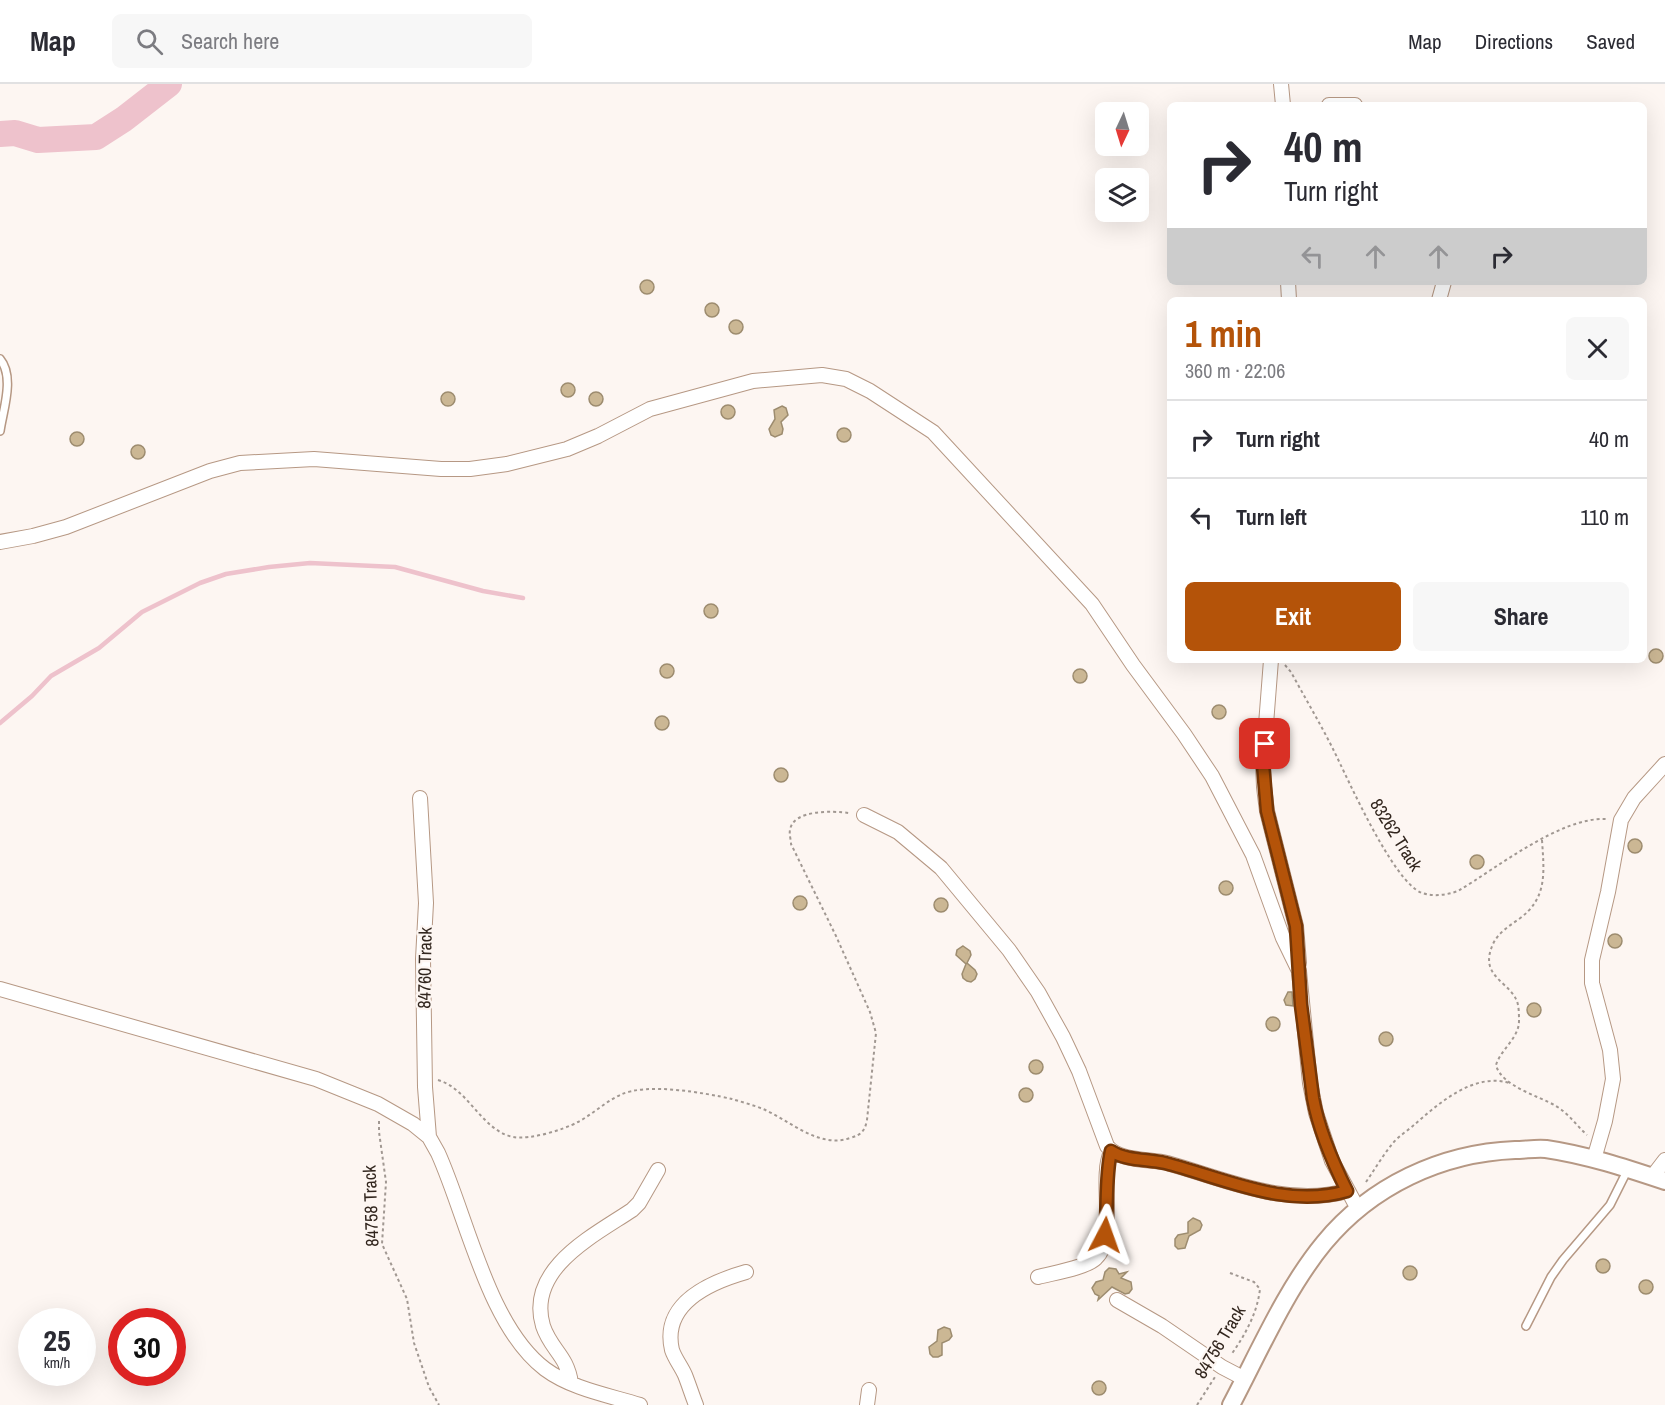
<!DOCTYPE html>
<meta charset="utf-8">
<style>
body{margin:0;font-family:"Archivo Narrow",sans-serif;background:#f7f7f7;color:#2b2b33;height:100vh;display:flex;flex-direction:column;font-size:22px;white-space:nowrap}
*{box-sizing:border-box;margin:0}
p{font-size:20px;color:#7c7c81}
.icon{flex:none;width:33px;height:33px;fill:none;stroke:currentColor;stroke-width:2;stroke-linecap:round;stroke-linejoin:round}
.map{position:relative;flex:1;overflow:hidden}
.drawer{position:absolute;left:1167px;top:213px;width:480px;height:366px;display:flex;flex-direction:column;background:#fff;border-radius:9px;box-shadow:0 6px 24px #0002}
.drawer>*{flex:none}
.hud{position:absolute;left:1167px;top:18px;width:480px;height:183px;border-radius:9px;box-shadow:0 6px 24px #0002;background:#fff;color:#2b2b33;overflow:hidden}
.needle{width:39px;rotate:184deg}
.fabs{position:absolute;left:1095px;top:18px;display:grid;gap:12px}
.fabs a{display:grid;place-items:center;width:54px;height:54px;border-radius:9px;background:#fff;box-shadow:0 6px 24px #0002;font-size:30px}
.speed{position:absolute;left:18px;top:1224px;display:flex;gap:12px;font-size:30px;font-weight:700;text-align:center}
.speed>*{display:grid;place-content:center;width:78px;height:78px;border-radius:50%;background:#fff;box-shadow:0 6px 24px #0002;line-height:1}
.speed small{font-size:15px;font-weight:400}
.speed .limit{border:9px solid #d22;background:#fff;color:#111}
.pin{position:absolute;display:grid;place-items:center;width:51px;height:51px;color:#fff;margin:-26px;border-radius:12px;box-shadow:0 3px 9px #0006}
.me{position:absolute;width:66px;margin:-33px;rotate:4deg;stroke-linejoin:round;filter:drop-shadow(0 0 4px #0008)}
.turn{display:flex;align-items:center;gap:21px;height:126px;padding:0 18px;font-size:27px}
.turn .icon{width:78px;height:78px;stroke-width:2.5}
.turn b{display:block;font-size:42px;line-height:51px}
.lanes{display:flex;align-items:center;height:57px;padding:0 18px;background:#0003;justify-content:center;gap:30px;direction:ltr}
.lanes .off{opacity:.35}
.round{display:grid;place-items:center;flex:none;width:63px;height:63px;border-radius:9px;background:#f7f7f7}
.summary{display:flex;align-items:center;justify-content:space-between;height:102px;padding:0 18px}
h1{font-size:36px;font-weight:800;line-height:45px;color:#b45309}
.button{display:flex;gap:12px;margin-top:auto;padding:12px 18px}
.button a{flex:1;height:69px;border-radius:9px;background:#b45309;color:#fff;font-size:24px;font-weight:800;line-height:69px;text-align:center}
.button a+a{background:#f7f7f7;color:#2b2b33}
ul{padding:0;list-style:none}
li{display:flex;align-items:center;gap:18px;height:78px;padding:0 18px;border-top:2px solid #e1e1e2}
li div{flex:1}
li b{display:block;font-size:22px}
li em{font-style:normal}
header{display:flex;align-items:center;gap:36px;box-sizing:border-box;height:84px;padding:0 30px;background:#fff;border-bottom:2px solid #e1e1e2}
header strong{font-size:28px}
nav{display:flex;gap:33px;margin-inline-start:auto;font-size:21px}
.search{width:420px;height:54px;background:#f7f7f7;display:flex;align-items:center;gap:15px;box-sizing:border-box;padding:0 21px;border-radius:9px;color:#7c7c81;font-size:22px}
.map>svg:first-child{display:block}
</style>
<header>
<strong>Map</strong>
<div class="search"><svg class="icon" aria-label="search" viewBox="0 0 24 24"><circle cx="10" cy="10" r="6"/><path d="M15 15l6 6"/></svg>Search here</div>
<nav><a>Map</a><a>Directions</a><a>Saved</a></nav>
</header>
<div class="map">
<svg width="1665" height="1321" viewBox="0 0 1665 1321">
<rect width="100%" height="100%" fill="#fdf6f2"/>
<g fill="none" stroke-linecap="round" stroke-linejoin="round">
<!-- stream -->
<path stroke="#eec2cc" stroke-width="4.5" d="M 0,639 L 32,612 L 51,592 L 99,564 L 142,528 L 200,499 L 226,490 L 269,483 L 310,479 L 395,483 L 483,507 L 523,514"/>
<!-- river -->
<path stroke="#eec2cc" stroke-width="26" d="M 0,50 L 15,49 L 38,56 L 96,53 L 124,35 L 169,0"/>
</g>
<!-- building -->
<path fill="#cbb794" stroke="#9d8c6f" stroke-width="1.5" d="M640 203a7 7 0 1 1 14 0a7 7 0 1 1-14 0Z
M705 226a7 7 0 1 1 14 0a7 7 0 1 1-14 0Z
M729 243a7 7 0 1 1 14 0a7 7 0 1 1-14 0Z
M561 306a7 7 0 1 1 14 0a7 7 0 1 1-14 0Z
M589 315a7 7 0 1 1 14 0a7 7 0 1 1-14 0Z
M441 315a7 7 0 1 1 14 0a7 7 0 1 1-14 0Z
M721 328a7 7 0 1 1 14 0a7 7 0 1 1-14 0Z
M 782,322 L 786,324 L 788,331 L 781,338 L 783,345 L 782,350 L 775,353 L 771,351 L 769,345 L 775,335 L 774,326 Z
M837 351a7 7 0 1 1 14 0a7 7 0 1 1-14 0Z
M70 355a7 7 0 1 1 14 0a7 7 0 1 1-14 0Z
M131 368a7 7 0 1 1 14 0a7 7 0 1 1-14 0Z
M704 527a7 7 0 1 1 14 0a7 7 0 1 1-14 0Z
M1649 572a7 7 0 1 1 14 0a7 7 0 1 1-14 0Z
M660 587a7 7 0 1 1 14 0a7 7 0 1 1-14 0Z
M1073 592a7 7 0 1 1 14 0a7 7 0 1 1-14 0Z
M1212 628a7 7 0 1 1 14 0a7 7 0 1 1-14 0Z
M655 639a7 7 0 1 1 14 0a7 7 0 1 1-14 0Z
M774 691a7 7 0 1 1 14 0a7 7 0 1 1-14 0Z
M1628 762a7 7 0 1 1 14 0a7 7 0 1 1-14 0Z
M1470 778a7 7 0 1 1 14 0a7 7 0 1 1-14 0Z
M1219 804a7 7 0 1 1 14 0a7 7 0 1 1-14 0Z
M793 819a7 7 0 1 1 14 0a7 7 0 1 1-14 0Z
M934 821a7 7 0 1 1 14 0a7 7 0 1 1-14 0Z
M1608 857a7 7 0 1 1 14 0a7 7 0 1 1-14 0Z
M 963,862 L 970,867 L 971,871 L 967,879 L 975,886 L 977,890 L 975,895 L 971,898 L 967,897 L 963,894 L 962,890 L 966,880 L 956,871 L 957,866 Z
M 1288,908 L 1292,908 L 1293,922 L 1286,921 L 1284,916 Z
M1527 926a7 7 0 1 1 14 0a7 7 0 1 1-14 0Z
M1266 940a7 7 0 1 1 14 0a7 7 0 1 1-14 0Z
M1379 955a7 7 0 1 1 14 0a7 7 0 1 1-14 0Z
M1029 983a7 7 0 1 1 14 0a7 7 0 1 1-14 0Z
M1019 1011a7 7 0 1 1 14 0a7 7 0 1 1-14 0Z
M 1193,1134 L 1200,1137 L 1202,1141 L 1200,1146 L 1189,1152 L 1185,1164 L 1178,1165 L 1175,1162 L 1175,1155 L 1178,1151 L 1188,1149 L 1188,1138 Z
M1596 1182a7 7 0 1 1 14 0a7 7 0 1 1-14 0Z
M1403 1189a7 7 0 1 1 14 0a7 7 0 1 1-14 0Z
M 1109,1184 L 1116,1185 L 1119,1190 L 1127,1188 L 1121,1194 L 1131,1198 L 1132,1205 L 1129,1209 L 1125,1210 L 1112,1203 L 1098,1216 L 1099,1212 L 1095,1210 L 1092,1204 L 1096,1198 L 1103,1196 L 1105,1188 Z
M1639 1203a7 7 0 1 1 14 0a7 7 0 1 1-14 0Z
M 944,1243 L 950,1245 L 952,1252 L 949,1256 L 942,1259 L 942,1271 L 938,1273 L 933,1273 L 930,1270 L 929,1263 L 937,1257 L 938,1246 Z
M1092 1304a7 7 0 1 1 14 0a7 7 0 1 1-14 0Z"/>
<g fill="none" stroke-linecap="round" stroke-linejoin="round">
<defs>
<path id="service" d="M 0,275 C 15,293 3,326 0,347
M 1526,1242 L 1551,1193 L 1563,1176 L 1610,1121 L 1628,1085"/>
<path id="minor" d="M 1281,0 L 1283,21
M 1329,21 L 1355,21
M 1288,198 L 1289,216
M 1439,216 L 1444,198
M 0,458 L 33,452 L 66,443 L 210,387 L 240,379 L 314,375 L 441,385 L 470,385 L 507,380 L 567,365 L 598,352 L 650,325 L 753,297 L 822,291 L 846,295 L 870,307 L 933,348 L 1092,520 L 1133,581 L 1184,650 L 1212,692 L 1253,771 L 1283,854 L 1299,887 L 1310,999 L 1316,1029 L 1332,1077 L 1358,1125
M 1271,576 L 1263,679 L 1264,703 L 1267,727 L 1296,842 L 1299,879
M 420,714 L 426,819 L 423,875 L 425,1003 L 429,1053
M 864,731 L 898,748 L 941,784 L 1009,866 L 1038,908 L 1063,953 L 1079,987 L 1107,1062 C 1118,1077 1149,1075 1167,1079 C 1225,1095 1286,1124 1347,1107
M 0,905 L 316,995 L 378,1020 L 413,1040 L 429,1053 L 438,1069 C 467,1133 488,1242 545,1285 C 572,1305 608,1311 640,1321
M 1594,1075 L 1605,1037 L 1613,995 L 1610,966 L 1592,899 L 1592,876 L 1608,808 L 1621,736 L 1634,714 L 1665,680
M 1652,1093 L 1665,1076
M 1038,1193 C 1053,1189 1086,1184 1096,1174 C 1114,1157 1104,1108 1107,1086 C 1107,1080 1109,1073 1111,1067
M 1117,1216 L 1162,1242 L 1222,1283 L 1245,1295
M 571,1299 C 567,1271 551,1266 543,1242 C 526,1185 593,1152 632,1126 L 639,1119 L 658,1086
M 696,1321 C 692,1311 689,1301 685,1291 C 681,1282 675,1275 672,1266 C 661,1219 711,1198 746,1188
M 867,1321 L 869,1306"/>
<path id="tertiary" d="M 1231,1321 C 1259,1268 1286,1205 1324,1159 C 1371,1102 1441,1069 1515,1066 C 1525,1066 1536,1064 1546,1065 C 1587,1071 1626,1084 1665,1097"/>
</defs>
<!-- service casing -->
<use href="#service" stroke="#b69884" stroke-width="10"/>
<!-- minor casing -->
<use href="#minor" stroke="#b69884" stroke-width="16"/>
<!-- tertiary casing -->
<use href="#tertiary" stroke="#b69884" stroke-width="20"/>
<!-- path -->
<path stroke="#a19892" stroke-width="2" stroke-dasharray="3 3" stroke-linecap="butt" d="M 1285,581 L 1291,588 C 1305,614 1320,639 1333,665 C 1348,695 1393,798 1422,809 C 1434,813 1446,811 1458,807 C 1497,784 1560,733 1606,735
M 1542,756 C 1544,788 1548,814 1519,835 C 1509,842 1498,849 1493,860 C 1479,891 1506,896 1516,915 C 1519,920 1519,931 1519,937 C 1519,954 1501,965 1496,981 C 1501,1002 1539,1012 1556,1022 C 1569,1030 1576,1041 1587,1051
M 438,996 C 469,1005 481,1046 513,1053 C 530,1056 563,1046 578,1038 C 593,1030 605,1018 620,1011 C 646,998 705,1009 732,1015 C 742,1018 753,1021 763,1025 C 789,1036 819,1065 850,1054 C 861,1051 865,1047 867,1036 L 876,949 L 870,928 L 836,852 L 791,760 C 791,756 789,750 790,746 C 793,725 834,727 849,729
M 379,1037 L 379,1048 L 386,1098 L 382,1160 L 407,1215 L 414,1259 L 429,1303 L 439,1321
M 1366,1098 C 1375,1085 1383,1071 1393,1059 C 1399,1052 1407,1047 1414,1041 C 1438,1020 1474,988 1509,999
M 1230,1189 L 1254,1198 L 1260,1205 C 1257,1230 1245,1251 1231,1271
M 1197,1321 L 1215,1293"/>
<!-- service -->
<use href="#service" stroke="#fff" stroke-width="7"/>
<!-- minor -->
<use href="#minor" stroke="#fff" stroke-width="14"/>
<!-- tertiary -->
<use href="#tertiary" stroke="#fff" stroke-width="16"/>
</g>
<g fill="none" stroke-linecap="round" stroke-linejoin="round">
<defs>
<path id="route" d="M 1105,1151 C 1108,1123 1105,1095 1111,1067 C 1126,1077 1148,1075 1165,1079 C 1224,1094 1285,1125 1347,1107 C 1332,1077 1319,1047 1313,1014 L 1301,921 L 1296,842 L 1267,727 L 1263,680 L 1265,660"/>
</defs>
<!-- route casing -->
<use href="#route" stroke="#753606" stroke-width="15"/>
<!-- route -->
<use href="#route" stroke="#b45309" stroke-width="10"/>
</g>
<g text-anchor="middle" stroke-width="4.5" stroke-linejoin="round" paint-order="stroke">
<!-- street labels -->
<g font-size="18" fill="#32261e" stroke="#fdf6f2">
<text transform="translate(1396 751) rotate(58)" y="6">83262 Track</text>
<text transform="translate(425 884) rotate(-89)" y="6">84760 Track</text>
<text transform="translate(371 1122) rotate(-92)" y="6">84758 Track</text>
<text transform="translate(1220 1258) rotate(-59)" y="6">84756 Track</text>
</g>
</g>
</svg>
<div class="fabs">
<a><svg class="needle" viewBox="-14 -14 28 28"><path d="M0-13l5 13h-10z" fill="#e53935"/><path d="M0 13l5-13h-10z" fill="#7c7c81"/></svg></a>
<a><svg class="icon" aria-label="layers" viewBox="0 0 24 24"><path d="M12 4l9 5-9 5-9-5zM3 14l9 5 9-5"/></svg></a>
</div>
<div class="speed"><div>25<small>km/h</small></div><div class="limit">30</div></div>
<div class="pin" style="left:1265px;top:660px;background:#d93025"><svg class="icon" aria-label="arrive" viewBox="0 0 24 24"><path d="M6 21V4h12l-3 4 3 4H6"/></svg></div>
<svg class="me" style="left:1105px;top:1151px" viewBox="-20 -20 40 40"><path d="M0-17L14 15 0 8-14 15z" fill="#b45309" stroke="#fff" stroke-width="4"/></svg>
<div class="hud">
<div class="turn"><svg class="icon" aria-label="right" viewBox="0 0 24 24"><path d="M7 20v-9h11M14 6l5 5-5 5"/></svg><div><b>40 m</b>Turn right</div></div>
<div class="lanes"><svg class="icon off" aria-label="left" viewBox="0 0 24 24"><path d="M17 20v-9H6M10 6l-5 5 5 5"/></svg><svg class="icon off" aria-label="ahead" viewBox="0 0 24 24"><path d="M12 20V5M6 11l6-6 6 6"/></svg><svg class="icon off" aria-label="ahead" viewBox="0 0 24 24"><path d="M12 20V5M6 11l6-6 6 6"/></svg><svg class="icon" aria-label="right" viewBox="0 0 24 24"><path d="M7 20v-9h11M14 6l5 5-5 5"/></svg></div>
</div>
<section class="drawer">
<div class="summary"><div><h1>1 min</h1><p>360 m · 22:06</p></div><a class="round"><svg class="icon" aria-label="close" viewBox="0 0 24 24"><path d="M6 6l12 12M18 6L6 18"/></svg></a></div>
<ul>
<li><svg class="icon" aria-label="right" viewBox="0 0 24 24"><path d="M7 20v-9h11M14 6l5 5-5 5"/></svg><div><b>Turn right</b></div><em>40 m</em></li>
<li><svg class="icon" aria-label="left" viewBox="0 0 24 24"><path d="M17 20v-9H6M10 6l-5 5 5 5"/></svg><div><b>Turn left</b></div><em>110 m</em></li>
</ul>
<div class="button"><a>Exit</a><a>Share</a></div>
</section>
</div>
